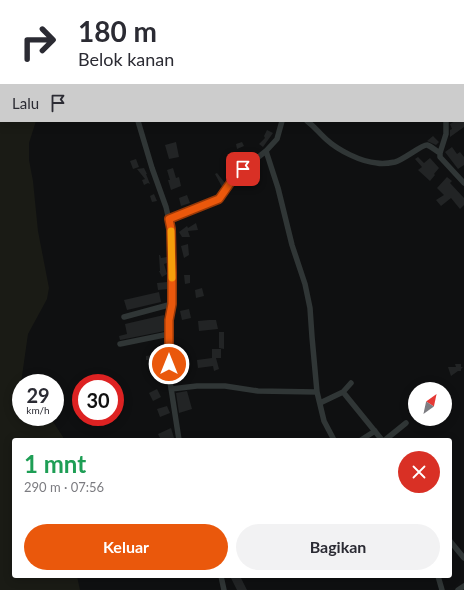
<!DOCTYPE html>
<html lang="id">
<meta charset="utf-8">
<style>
body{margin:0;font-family:Lato,sans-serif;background:#f2f2f3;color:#2b2b33;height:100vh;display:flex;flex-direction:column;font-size:15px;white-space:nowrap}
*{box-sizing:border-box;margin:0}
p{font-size:13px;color:#7c7c81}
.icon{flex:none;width:22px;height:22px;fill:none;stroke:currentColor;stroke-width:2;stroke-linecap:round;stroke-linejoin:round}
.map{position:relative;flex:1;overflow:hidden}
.details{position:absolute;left:12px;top:438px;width:440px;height:140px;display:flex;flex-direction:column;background:#fff;border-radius:4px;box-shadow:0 2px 10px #0003}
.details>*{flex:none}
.hud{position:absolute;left:0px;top:0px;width:464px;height:122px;box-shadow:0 2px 10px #0003;background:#fff;color:#2b2b33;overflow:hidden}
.needle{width:26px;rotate:33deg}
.tools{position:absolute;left:408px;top:382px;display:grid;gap:8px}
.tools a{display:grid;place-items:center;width:44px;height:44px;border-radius:50%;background:#fff;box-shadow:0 2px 10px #0003;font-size:20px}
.speed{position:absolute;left:12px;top:374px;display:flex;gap:8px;font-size:20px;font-weight:700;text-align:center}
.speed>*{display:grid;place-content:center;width:52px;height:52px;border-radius:50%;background:#fff;box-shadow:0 2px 10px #0003;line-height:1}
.speed small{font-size:10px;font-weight:400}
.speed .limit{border:6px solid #d22;background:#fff;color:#111}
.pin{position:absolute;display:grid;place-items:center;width:34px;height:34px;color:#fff;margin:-17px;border-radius:8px;box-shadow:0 2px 6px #0006}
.me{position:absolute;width:44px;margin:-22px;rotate:0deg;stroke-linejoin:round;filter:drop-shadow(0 0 3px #0008)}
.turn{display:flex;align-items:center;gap:14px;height:84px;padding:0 12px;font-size:18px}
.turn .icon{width:52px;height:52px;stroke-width:2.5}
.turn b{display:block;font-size:28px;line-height:34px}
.then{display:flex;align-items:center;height:38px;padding:0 12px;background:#0003;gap:8px;font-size:15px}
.round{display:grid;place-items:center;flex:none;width:42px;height:42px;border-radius:21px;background:#f2f2f3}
.overview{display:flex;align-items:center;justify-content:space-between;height:68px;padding:0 12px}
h1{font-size:24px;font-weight:700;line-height:30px;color:#1e9e55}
.button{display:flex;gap:8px;margin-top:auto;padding:8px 12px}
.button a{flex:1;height:46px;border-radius:24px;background:#ea580c;color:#fff;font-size:16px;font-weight:700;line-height:46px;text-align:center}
.button a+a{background:#f2f2f3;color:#2b2b33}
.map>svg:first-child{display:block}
</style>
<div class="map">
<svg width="464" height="590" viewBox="0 0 464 590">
<rect width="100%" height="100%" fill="#0f1011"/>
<!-- green -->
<path fill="#1a1b15" d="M 0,81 L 1,121 L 36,121 L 29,143 L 29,160 L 33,181 L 38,231 L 49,288 L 47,299 L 28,334 L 21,383 L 21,417 L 50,417 L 63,437 L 63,440 L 14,440 L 14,576 L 77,576 L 80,590 L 0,590 Z"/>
<!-- building -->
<path fill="#222425" d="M 455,121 L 464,121 L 464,127 L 450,137 L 450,130 L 452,129 L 450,124 Z
M 267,130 L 273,133 L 263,147 L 259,144 L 265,138 L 264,136 Z
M 433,136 L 439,142 L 436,145 L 427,141 Z
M 176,142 L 179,157 L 169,159 L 165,145 Z
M 242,142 L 244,146 L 237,149 L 236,144 Z
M 452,147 L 457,154 L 460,152 L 464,157 L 464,165 L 458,169 L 445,152 Z
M 245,153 L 248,157 L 243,164 L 239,158 Z
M 418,157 L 424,163 L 430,158 L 439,168 L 434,174 L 435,175 L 430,181 L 418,170 L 422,167 L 415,159 Z
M 136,159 L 139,167 L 133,169 L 130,161 Z
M 233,164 L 236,169 L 232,173 L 229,167 Z
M 144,168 L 147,174 L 146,174 L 150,184 L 148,183 L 144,185 L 142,180 L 145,179 L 137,169 Z
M 173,168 L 176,178 L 179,177 L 181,186 L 171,190 L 168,180 L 170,180 L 167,170 Z
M 217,173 L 225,183 L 222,187 L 215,174 Z
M 447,177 L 452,181 L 450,183 L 464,198 L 464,205 L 460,209 L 451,198 L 441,206 L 436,200 L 444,195 L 437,188 Z
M 154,194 L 157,201 L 152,202 L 150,196 Z
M 187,195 L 190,203 L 181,206 L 179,198 Z
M 196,223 L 198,230 L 188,231 L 190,237 L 182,237 L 179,232 L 187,226 L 188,228 Z
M 188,244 L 189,255 L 184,258 L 181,246 Z
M 159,255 L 160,255 L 161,258 L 167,257 L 167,263 L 164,264 L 167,274 L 162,277 L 159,271 L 160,271 Z
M 184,275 L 190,275 L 190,283 L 185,284 Z
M 167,282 L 168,289 L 158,290 L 157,283 Z
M 202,288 L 204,296 L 196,298 L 195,290 Z
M 159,292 L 161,302 L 127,310 L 124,300 Z
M 189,309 L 191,318 L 182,320 L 180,311 Z
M 164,315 L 165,331 L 120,340 L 119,336 L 127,334 L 125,324 Z
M 209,320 L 216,320 L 218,329 L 199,331 L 198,321 Z
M 219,332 L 224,332 L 224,349 L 219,348 Z
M 212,349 L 221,349 L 221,358 L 216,358 L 219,369 L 214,371 L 213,366 L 198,368 L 197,360 L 212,358 Z
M 160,354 L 162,365 L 151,366 L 150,360 L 146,360 L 146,356 Z
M 455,364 L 461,364 L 461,367 L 463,367 L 461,369 L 461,371 L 458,371 L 451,376 L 448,367 L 456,367 Z
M 157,389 L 161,397 L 153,401 L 149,393 Z
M 187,391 L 192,409 L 179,413 L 176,393 Z
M 167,406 L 170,413 L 160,417 L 157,409 Z
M 171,428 L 174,438 L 170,440 L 161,440 L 158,434 Z
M 230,576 L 240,576 L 247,590 L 237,590 Z"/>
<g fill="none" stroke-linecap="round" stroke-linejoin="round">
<!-- street -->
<path stroke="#303636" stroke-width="5.5" d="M 122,0 L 122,1
M 339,0 L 340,1
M 138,121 L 152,168 L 166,207 L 171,229 L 172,304 L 169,320 L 169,375 L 179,440
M 307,121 C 315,127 320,134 327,140 C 338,150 361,162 377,163 C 382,164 390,163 395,162 C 403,160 423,144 427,145 C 431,146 436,151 440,153
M 446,121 L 446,134 L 440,153 L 440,157 L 464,183
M 266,151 L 278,188 L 292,245 L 305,284 L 310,308 L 312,337 L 317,392 L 324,421 L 334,440
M 169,219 L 219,199 L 238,173 L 266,151 L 277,139 L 282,121
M 124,317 L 172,304
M 120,344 L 169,334
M 171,389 L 197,386 L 225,386 L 258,391 L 317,392
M 343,392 L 382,440
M 320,403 L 343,392 L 351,383
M 361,440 L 375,431
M 385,440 L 406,423
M 450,541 L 464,558
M 221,576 L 224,590
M 438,576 L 442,590
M 458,590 L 464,586"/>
</g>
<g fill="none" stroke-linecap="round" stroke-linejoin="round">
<defs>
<path id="route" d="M 169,364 L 169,320 L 172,304 L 172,272 L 171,229 L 169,219 L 219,199 L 233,179 L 243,169"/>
</defs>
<!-- route casing -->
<use href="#route" stroke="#983908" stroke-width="10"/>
<!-- route -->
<use href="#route" stroke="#ea580c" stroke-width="7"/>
<!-- slow -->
<path stroke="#f59e0b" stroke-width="7" d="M 171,231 L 172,278"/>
</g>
</svg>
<div class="tools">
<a><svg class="needle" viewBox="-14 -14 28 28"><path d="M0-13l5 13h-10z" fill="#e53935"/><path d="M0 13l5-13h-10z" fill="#7c7c81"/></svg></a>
</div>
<div class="speed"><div>29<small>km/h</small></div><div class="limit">30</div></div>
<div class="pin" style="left:243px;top:169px;background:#d93025"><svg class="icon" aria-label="arrive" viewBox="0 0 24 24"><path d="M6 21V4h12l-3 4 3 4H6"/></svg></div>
<svg class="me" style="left:169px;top:364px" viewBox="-20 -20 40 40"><circle r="17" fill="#ea580c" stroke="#fff" stroke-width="3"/><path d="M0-11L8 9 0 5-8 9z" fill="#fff"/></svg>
<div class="hud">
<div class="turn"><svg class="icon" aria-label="right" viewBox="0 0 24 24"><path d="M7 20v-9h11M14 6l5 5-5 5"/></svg><div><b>180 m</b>Belok kanan</div></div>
<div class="then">Lalu<svg class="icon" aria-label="arrive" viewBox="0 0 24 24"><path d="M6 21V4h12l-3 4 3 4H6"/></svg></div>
</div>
<section class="details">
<div class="overview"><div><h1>1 mnt</h1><p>290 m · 07:56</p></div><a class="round" style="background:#d93025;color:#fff"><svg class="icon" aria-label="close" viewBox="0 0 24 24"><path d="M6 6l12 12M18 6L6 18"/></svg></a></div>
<div class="button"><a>Keluar</a><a>Bagikan</a></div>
</section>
</div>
